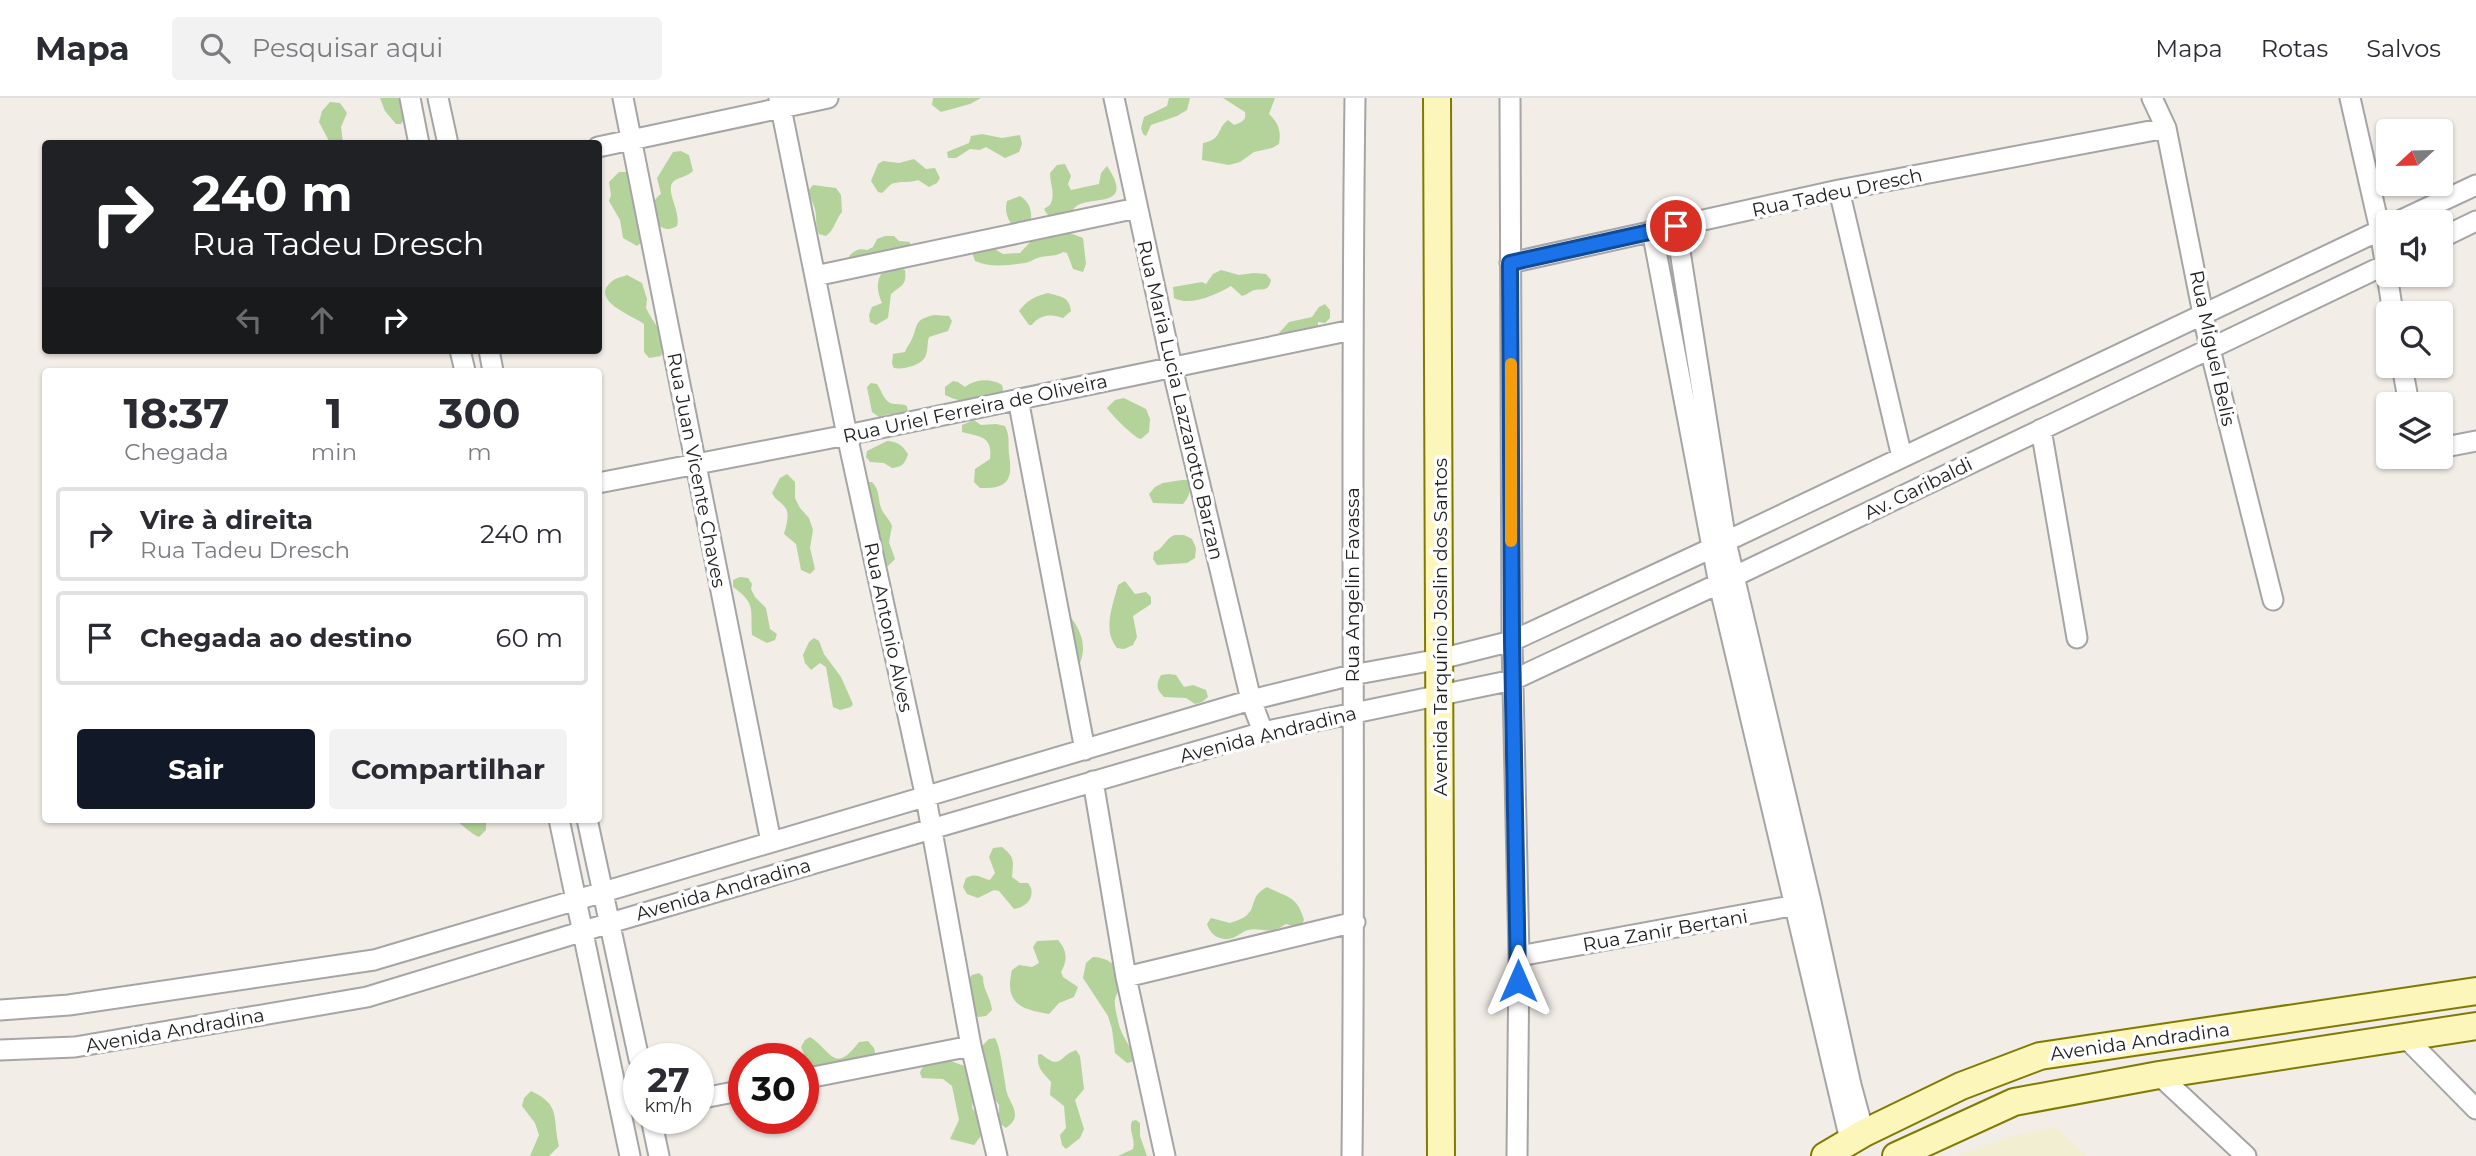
<!DOCTYPE html>
<html lang="pt">
<meta charset="utf-8">
<style>
body{margin:0;font-family:Montserrat,sans-serif;background:#f2f2f3;color:#2b2b33;height:100vh;display:flex;flex-direction:column;font-size:26px;white-space:nowrap}
*{box-sizing:border-box;margin:0}
p{font-size:23px;color:#7c7c81}
.icon{flex:none;width:38px;height:38px;fill:none;stroke:currentColor;stroke-width:2;stroke-linecap:round;stroke-linejoin:round}
.map{position:relative;flex:1;overflow:hidden}
.side{position:absolute;left:42px;top:270px;width:560px;height:455px;display:flex;flex-direction:column;background:#fff;border-radius:7px;box-shadow:0 2px 5px #0004}
.side>*{flex:none}
.guide{position:absolute;left:42px;top:42px;width:560px;height:214px;border-radius:7px;box-shadow:0 2px 5px #0004;background:#202124;color:#fff;overflow:hidden}
.needle{width:46px;rotate:248deg}
.controls{position:absolute;left:2376px;top:21px;display:grid;gap:14px}
.controls a{display:grid;place-items:center;width:77px;height:77px;border-radius:7px;background:#fff;box-shadow:0 2px 5px #0004;font-size:35px}
.speed{position:absolute;left:623px;top:945px;display:flex;gap:14px;font-size:35px;font-weight:700;text-align:center}
.speed>*{display:grid;place-content:center;width:91px;height:91px;border-radius:50%;background:#fff;box-shadow:0 2px 5px #0004;line-height:1}
.speed small{font-size:18px;font-weight:400}
.speed .limit{border:10px solid #d22;background:#fff;color:#111}
.pin{position:absolute;display:grid;place-items:center;width:60px;height:60px;color:#fff;margin:-30px;border:4px solid #fff;border-radius:50%;box-shadow:0 2px 7px #0007}
.me{position:absolute;width:77px;margin:-38px;rotate:0deg;stroke-linejoin:round;filter:drop-shadow(0 0 5px #0008)}
.turn{display:flex;align-items:center;gap:24px;height:147px;padding:0 35px;font-size:32px}
.turn .icon{width:91px;height:91px;stroke-width:2.5}
.turn b{display:block;font-size:49px;line-height:60px}
.lanes{display:flex;align-items:center;height:66px;padding:0 35px;background:#0003;justify-content:center;gap:35px;direction:ltr}
.lanes .off{opacity:.35}
.eta{display:flex;justify-content:space-evenly;align-items:center;height:119px;text-align:center}
.eta b{font-size:42px;font-weight:700;line-height:49px}
.action{display:flex;gap:14px;margin-top:auto;padding:14px 35px}
.action a{flex:1;height:80px;border-radius:7px;background:#111827;color:#fff;font-size:28px;font-weight:700;line-height:80px;text-align:center}
.action a+a{background:#f2f2f3;color:#2b2b33}
ul{padding:0;list-style:none}
li{display:flex;align-items:center;gap:21px;height:94px;margin:0 14px 10px;padding:0 21px;border:4px solid #e1e1e2;border-radius:7px}
li div{flex:1}
li b{display:block;font-size:26px}
li em{font-style:normal}
header{display:flex;align-items:center;gap:42px;box-sizing:border-box;height:98px;padding:0 35px;background:#fff;border-bottom:2px solid #e1e1e2}
header strong{font-size:33px}
nav{display:flex;gap:38px;margin-inline-start:auto;font-size:24px}
.search{width:490px;height:63px;background:#f2f2f3;display:flex;align-items:center;gap:18px;box-sizing:border-box;padding:0 24px;border-radius:7px;color:#7c7c81;font-size:26px}
.map>svg:first-child{display:block}
</style>
<header>
<strong>Mapa</strong>
<div class="search"><svg class="icon" aria-label="search" viewBox="0 0 24 24"><circle cx="10" cy="10" r="6"/><path d="M15 15l6 6"/></svg>Pesquisar aqui</div>
<nav><a>Mapa</a><a>Rotas</a><a>Salvos</a></nav>
</header>
<div class="map">
<svg width="2476" height="1058" viewBox="0 0 2476 1058">
<rect width="100%" height="100%" fill="#f2ede7"/>
<!-- farmland -->
<path fill="#f1eed2" d="M 2056,1029 L 2086,1058 L 1954,1058 L 2012,1038 Z"/>
<!-- forest -->
<path fill="#b3d39a" d="M 380,0 L 399,0 L 404,6 L 406,18 L 401,26 L 396,26 L 385,13 Z
M 933,0 L 981,0 L 970,6 L 941,14 L 932,7 Z
M 1169,0 L 1190,0 L 1187,12 L 1177,18 L 1151,27 L 1146,38 L 1143,36 L 1141,30 L 1144,19 L 1167,8 Z
M 1223,0 L 1275,0 L 1269,16 C 1279,25 1281,33 1279,46 L 1272,50 L 1254,54 L 1240,64 L 1229,67 L 1202,62 L 1203,45 C 1223,41 1216,31 1228,22 L 1234,27 C 1241,24 1247,23 1245,14 Z
M 330,4 L 340,5 L 347,15 L 341,29 L 343,45 L 330,45 L 319,24 L 322,13 Z
M 982,36 L 1002,40 L 1020,37 L 1022,46 L 1019,54 L 1005,60 L 986,49 L 980,52 L 970,51 L 956,60 L 948,60 L 947,54 L 969,45 L 971,38 Z
M 681,53 L 689,57 L 693,73 C 687,79 678,79 673,84 C 665,93 681,113 677,128 C 656,141 643,107 661,96 L 657,80 L 673,54 Z
M 914,61 L 926,71 L 935,70 L 940,80 L 937,85 L 929,89 L 918,82 C 909,85 904,83 895,85 C 890,85 886,92 882,95 L 878,94 L 871,83 L 878,66 L 883,63 L 899,65 Z
M 1065,66 L 1071,78 L 1068,86 L 1071,92 L 1099,86 L 1101,75 L 1107,68 C 1135,110 1094,98 1078,107 C 1073,110 1070,116 1067,120 C 1057,121 1048,121 1044,111 L 1050,107 C 1056,96 1050,87 1050,75 L 1057,67 Z
M 619,74 L 627,74 L 635,79 L 647,140 L 637,148 L 623,140 L 620,122 L 609,103 L 611,97 L 609,84 Z
M 813,87 L 836,90 L 841,97 L 842,114 C 835,122 835,131 826,138 L 819,136 C 815,127 817,120 815,111 C 813,104 810,100 809,92 Z
M 1020,98 C 1030,104 1032,113 1031,124 L 1015,131 C 1008,122 1004,114 1007,103 Z
M 1059,133 L 1070,135 L 1083,140 L 1086,166 L 1083,174 L 1073,171 L 1067,155 L 1063,154 C 1055,159 1050,157 1041,159 C 1035,160 1031,164 1025,165 C 1010,167 990,170 975,163 L 973,157 L 974,150 L 993,150 L 1003,156 L 1020,155 L 1033,141 Z
M 885,138 L 894,138 L 899,143 L 910,144 L 910,149 L 878,154 L 864,162 L 851,162 L 849,158 C 855,152 859,150 867,152 L 873,149 L 877,141 Z
M 896,169 L 905,172 C 907,188 901,187 891,196 L 888,220 L 876,227 L 870,224 L 869,217 L 872,209 L 882,205 C 876,191 876,182 885,170 Z
M 1221,172 L 1239,177 L 1254,175 L 1266,176 L 1271,182 C 1268,196 1261,189 1252,193 C 1248,195 1246,197 1242,198 L 1231,188 C 1217,196 1191,209 1174,200 L 1173,189 L 1202,184 L 1206,186 L 1213,176 Z
M 627,177 L 642,185 L 647,201 L 646,210 C 654,227 669,239 661,258 L 649,260 L 644,254 L 644,226 C 634,218 589,203 611,184 C 615,180 622,179 627,177 Z
M 1048,195 C 1061,199 1069,198 1071,213 L 1063,220 C 1052,216 1040,216 1032,227 L 1029,227 L 1019,213 C 1027,202 1036,198 1048,195 Z
M 1325,206 L 1330,212 L 1330,220 L 1325,225 L 1318,224 L 1318,231 L 1283,239 L 1279,235 L 1289,224 L 1312,219 L 1319,209 Z
M 934,217 L 949,218 L 952,223 L 948,233 L 929,239 C 927,245 928,252 926,257 C 923,267 903,272 894,270 L 892,266 L 893,256 L 905,254 C 906,250 909,247 911,243 C 919,228 912,222 934,217 Z
M 953,283 L 958,284 L 965,289 C 975,281 991,280 1002,287 L 1004,297 C 981,302 967,308 945,297 L 945,289 Z
M 871,285 L 877,286 C 881,292 884,302 890,305 C 895,307 901,305 907,308 L 908,314 L 906,318 L 889,316 L 879,319 L 872,314 L 867,289 Z
M 1124,300 L 1146,311 L 1150,321 L 1149,334 L 1141,341 C 1134,340 1111,316 1107,310 L 1115,302 Z
M 974,322 L 981,327 L 996,326 L 1005,328 C 1010,337 1008,347 1009,356 C 1013,382 1008,391 980,390 L 974,384 L 975,371 L 990,361 C 993,337 979,339 962,334 L 962,327 Z
M 887,343 C 897,343 903,348 908,356 C 905,366 902,369 892,370 L 884,365 L 870,364 L 866,359 L 867,353 Z
M 787,376 L 795,384 L 795,400 L 800,410 L 809,420 L 813,432 L 810,450 L 815,471 L 810,476 L 801,472 L 796,446 L 784,436 C 786,428 791,415 784,408 C 779,402 776,403 772,395 L 780,380 Z
M 1182,382 L 1187,382 C 1192,391 1190,398 1183,406 L 1153,405 L 1149,396 L 1155,389 L 1163,385 Z
M 863,384 L 872,384 C 881,393 877,402 882,412 C 885,418 890,422 892,428 L 889,444 L 895,461 L 888,468 L 883,468 L 876,456 L 881,439 L 874,433 Z
M 1175,437 L 1184,437 L 1192,441 L 1196,450 L 1195,460 L 1187,465 L 1157,467 L 1153,461 L 1154,454 C 1164,451 1165,440 1175,437 Z
M 740,479 L 748,480 L 752,486 L 751,491 L 755,499 L 766,510 L 770,531 L 777,536 L 775,542 L 767,545 L 752,537 C 750,512 757,506 733,489 L 733,482 Z
M 1125,483 L 1135,496 L 1146,494 L 1151,499 L 1151,506 L 1133,518 L 1137,539 L 1133,547 L 1124,551 L 1117,550 C 1102,532 1113,507 1118,487 Z
M 1064,518 L 1070,518 C 1082,534 1088,551 1078,569 Z
M 814,540 L 819,543 L 824,556 L 841,579 L 853,606 L 851,609 L 840,612 L 833,609 L 826,569 L 820,565 L 811,572 L 805,565 L 803,557 L 809,544 Z
M 1169,576 L 1176,577 L 1184,589 L 1193,587 L 1206,592 L 1208,599 L 1202,604 L 1195,606 L 1186,600 L 1164,599 C 1156,591 1156,587 1161,577 Z
M 452,721 L 486,721 L 486,732 L 479,739 C 469,735 463,726 452,721 Z
M 1002,749 C 1016,760 1013,764 1012,779 L 1020,785 L 1028,785 L 1031,790 C 1034,802 1025,809 1014,811 L 999,793 L 994,792 L 978,800 L 967,796 L 963,789 L 966,780 C 977,774 980,780 990,782 L 995,775 L 989,759 L 993,750 Z
M 1267,789 C 1287,800 1297,797 1304,822 L 1302,826 L 1296,829 L 1286,826 C 1268,838 1264,829 1248,832 C 1243,833 1238,838 1233,840 C 1221,844 1210,837 1207,826 L 1211,820 L 1230,825 C 1235,823 1243,821 1247,817 C 1257,808 1249,799 1267,789 Z
M 1058,842 C 1067,852 1068,862 1061,874 L 1063,879 L 1078,889 L 1074,899 L 1059,905 L 1049,916 C 1021,911 1004,906 1012,872 L 1019,867 L 1032,869 L 1039,865 L 1033,849 L 1037,843 Z
M 1093,859 C 1107,859 1123,869 1121,886 C 1120,891 1116,896 1115,901 C 1114,908 1117,917 1118,923 C 1121,939 1132,948 1135,963 L 1127,965 L 1115,955 L 1112,931 L 1108,918 L 1083,880 L 1086,865 Z
M 979,875 L 983,879 C 983,893 991,899 992,912 L 986,918 L 978,919 L 971,914 L 967,904 L 972,897 L 968,882 L 972,877 Z
M 810,939 C 832,953 834,977 859,944 L 868,943 L 874,950 L 876,959 L 803,976 L 803,961 L 799,961 L 804,956 L 801,949 L 805,942 Z
M 995,940 C 1001,949 1004,982 1007,995 C 1009,1002 1015,1009 1015,1017 C 1015,1023 1010,1027 1006,1030 L 999,1025 L 999,1007 L 984,987 L 982,948 L 989,941 Z
M 1076,952 L 1080,958 L 1084,991 L 1075,1002 L 1084,1031 L 1080,1040 L 1066,1051 L 1062,1047 L 1060,1037 L 1066,1030 L 1064,1008 L 1050,997 L 1051,984 C 1043,974 1037,972 1038,957 L 1041,956 C 1062,973 1058,958 1076,952 Z
M 948,962 L 967,969 L 974,995 L 972,1010 L 982,1022 L 984,1034 L 974,1047 L 950,1041 L 959,1022 L 952,988 L 943,981 L 922,980 L 920,975 C 924,962 936,964 948,962 Z
M 531,993 C 562,1007 552,1021 559,1048 L 549,1058 L 530,1058 L 539,1037 L 535,1025 L 522,1008 L 524,1000 Z
M 1136,1022 L 1140,1025 L 1140,1038 L 1147,1058 L 1118,1058 L 1133,1051 C 1136,1041 1128,1033 1132,1023 Z"/>
<g fill="none" stroke-linecap="round" stroke-linejoin="round">
<defs>
<path id="street" d="M 410,0 L 419,46
M 438,0 L 448,46
M 623,0 L 771,744
M 779,0 L 847,337 L 926,700 L 971,948 L 997,1058
M 1114,0 L 1172,269 L 1251,602 L 1263,634
M 1510,0 L 1512,543 L 1519,858 L 1517,1058
M 2152,0 L 2166,30 L 2210,251 L 2273,502
M 2350,0 L 2380,132 L 2393,215
M 598,49 L 828,0
M 1839,92 L 1902,359
M 2397,124 L 2476,87
M 1676,128 L 1726,444 L 1811,804 L 1851,987 L 1864,1035
M 1652,132 L 1719,486 L 1850,1042
M 2441,140 L 2476,123
M 1510,165 L 1839,92 L 2166,30
M 815,178 L 1137,110
M 460,252 L 465,273
M 489,252 L 493,273
M 2402,268 L 2409,306
M 1018,301 L 1085,652
M 2041,331 L 2077,540
M 2441,348 L 2445,349 L 2476,343
M 598,385 L 847,337 L 1352,232
M 1093,683 L 1126,879 L 1165,1058
M 559,721 L 630,1058
M 587,721 L 639,961
M 1519,858 L 1807,805
M 1126,879 L 1355,824
M 0,912 L 69,907 L 374,862 L 1251,602 L 1352,577 L 1440,561 L 1512,543 L 1712,450 L 2389,128
M 2406,940 L 2476,1011
M 0,952 L 75,949 L 367,899 L 610,825 L 1263,634 L 1513,582 L 1733,479 L 2389,165
M 2159,977 L 2246,1058
M 803,981 L 971,948
M 698,1001 L 744,992
M 651,1020 L 659,1058
M 1352,1058 C 1356,705 1350,353 1355,0"/>
<path id="secondary" d="M 1437,0 L 1441,1058
M 1825,1058 L 1864,1035 L 1961,988 L 2040,958 L 2476,893
M 1896,1058 L 2014,1004 L 2159,977 L 2476,928"/>
</defs>
<!-- street casing -->
<use href="#street" stroke="#a5a5a5" stroke-width="23"/>
<!-- secondary casing -->
<use href="#secondary" stroke="#807b00" stroke-width="30"/>
<!-- street -->
<use href="#street" stroke="#fff" stroke-width="19"/>
<!-- secondary -->
<use href="#secondary" stroke="#fcf6ba" stroke-width="26"/>
</g>
<g fill="none" stroke-linecap="round" stroke-linejoin="round">
<defs>
<path id="route" d="M 1518,883 L 1512,543 L 1510,165 L 1676,128"/>
</defs>
<!-- route casing -->
<use href="#route" stroke="#114b97" stroke-width="18"/>
<!-- route -->
<use href="#route" stroke="#1a73e8" stroke-width="12"/>
<!-- slow -->
<path stroke="#f59e0b" stroke-width="12" d="M 1511,266 L 1511,443"/>
</g>
<g text-anchor="middle" stroke-width="7" stroke-linejoin="round" paint-order="stroke">
<!-- street labels -->
<g font-size="19" fill="#212121" stroke="#fff">
<text transform="translate(1837 94) rotate(-12)" y="7">Rua Tadeu Dresch</text>
<text transform="translate(2213 250) rotate(78)" y="7">Rua Miguel Belis</text>
<text transform="translate(1181 302) rotate(77)" y="7">Rua Maria Lucia Lazzarotto Barzan</text>
<text transform="translate(975 310) rotate(-12)" y="7">Rua Uriel Ferreira de Oliveira</text>
<text transform="translate(697 372) rotate(79)" y="7">Rua Juan Vicente Chaves</text>
<text transform="translate(1918 390) rotate(-26)" y="7">Av. Garibaldi</text>
<text transform="translate(1352 487) rotate(-90)" y="7">Rua Angelin Favassa</text>
<text transform="translate(889 529) rotate(78)" y="7">Rua Antonio Alves</text>
<text transform="translate(1440 529) rotate(-90)" y="7">Avenida Tarquínio Joslin dos Santos</text>
<text transform="translate(1268 636) rotate(-14)" y="7">Avenida Andradina</text>
<text transform="translate(723 791) rotate(-16)" y="7">Avenida Andradina</text>
<text transform="translate(1665 832) rotate(-10)" y="7">Rua Zanir Bertani</text>
<text transform="translate(175 932) rotate(-10)" y="7">Avenida Andradina</text>
<text transform="translate(2140 943) rotate(-8)" y="7">Avenida Andradina</text>
</g>
</g>
</svg>
<div class="controls">
<a><svg class="needle" viewBox="-14 -14 28 28"><path d="M0-13l5 13h-10z" fill="#e53935"/><path d="M0 13l5-13h-10z" fill="#7c7c81"/></svg></a>
<a><svg class="icon" aria-label="sound" viewBox="0 0 24 24"><path d="M4 9h4l5-4v14l-5-4H4zM17 9q2 3 0 6"/></svg></a>
<a><svg class="icon" aria-label="search" viewBox="0 0 24 24"><circle cx="10" cy="10" r="6"/><path d="M15 15l6 6"/></svg></a>
<a><svg class="icon" aria-label="layers" viewBox="0 0 24 24"><path d="M12 4l9 5-9 5-9-5zM3 14l9 5 9-5"/></svg></a>
</div>
<div class="speed"><div>27<small>km/h</small></div><div class="limit">30</div></div>
<div class="pin" style="left:1676px;top:128px;background:#d93025"><svg class="icon" aria-label="arrive" viewBox="0 0 24 24"><path d="M6 21V4h12l-3 4 3 4H6"/></svg></div>
<svg class="me" style="left:1518px;top:883px" viewBox="-20 -20 40 40"><path d="M0-17L14 15 0 8-14 15z" fill="#1a73e8" stroke="#fff" stroke-width="4"/></svg>
<div class="guide">
<div class="turn"><svg class="icon" aria-label="right" viewBox="0 0 24 24"><path d="M7 20v-9h11M14 6l5 5-5 5"/></svg><div><b>240 m</b>Rua Tadeu Dresch</div></div>
<div class="lanes"><svg class="icon off" aria-label="left" viewBox="0 0 24 24"><path d="M17 20v-9H6M10 6l-5 5 5 5"/></svg><svg class="icon off" aria-label="ahead" viewBox="0 0 24 24"><path d="M12 20V5M6 11l6-6 6 6"/></svg><svg class="icon" aria-label="right" viewBox="0 0 24 24"><path d="M7 20v-9h11M14 6l5 5-5 5"/></svg></div>
</div>
<section class="side">
<div class="eta">
<div><b>18:37</b><p>Chegada</p></div>
<div><b>1</b><p>min</p></div>
<div><b>300</b><p>m</p></div>
</div>
<ul>
<li><svg class="icon" aria-label="right" viewBox="0 0 24 24"><path d="M7 20v-9h11M14 6l5 5-5 5"/></svg><div><b>Vire à direita</b><p>Rua Tadeu Dresch</p></div><em>240 m</em></li>
<li><svg class="icon" aria-label="arrive" viewBox="0 0 24 24"><path d="M6 21V4h12l-3 4 3 4H6"/></svg><div><b>Chegada ao destino</b></div><em>60 m</em></li>
</ul>
<div class="action"><a>Sair</a><a>Compartilhar</a></div>
</section>
</div>
